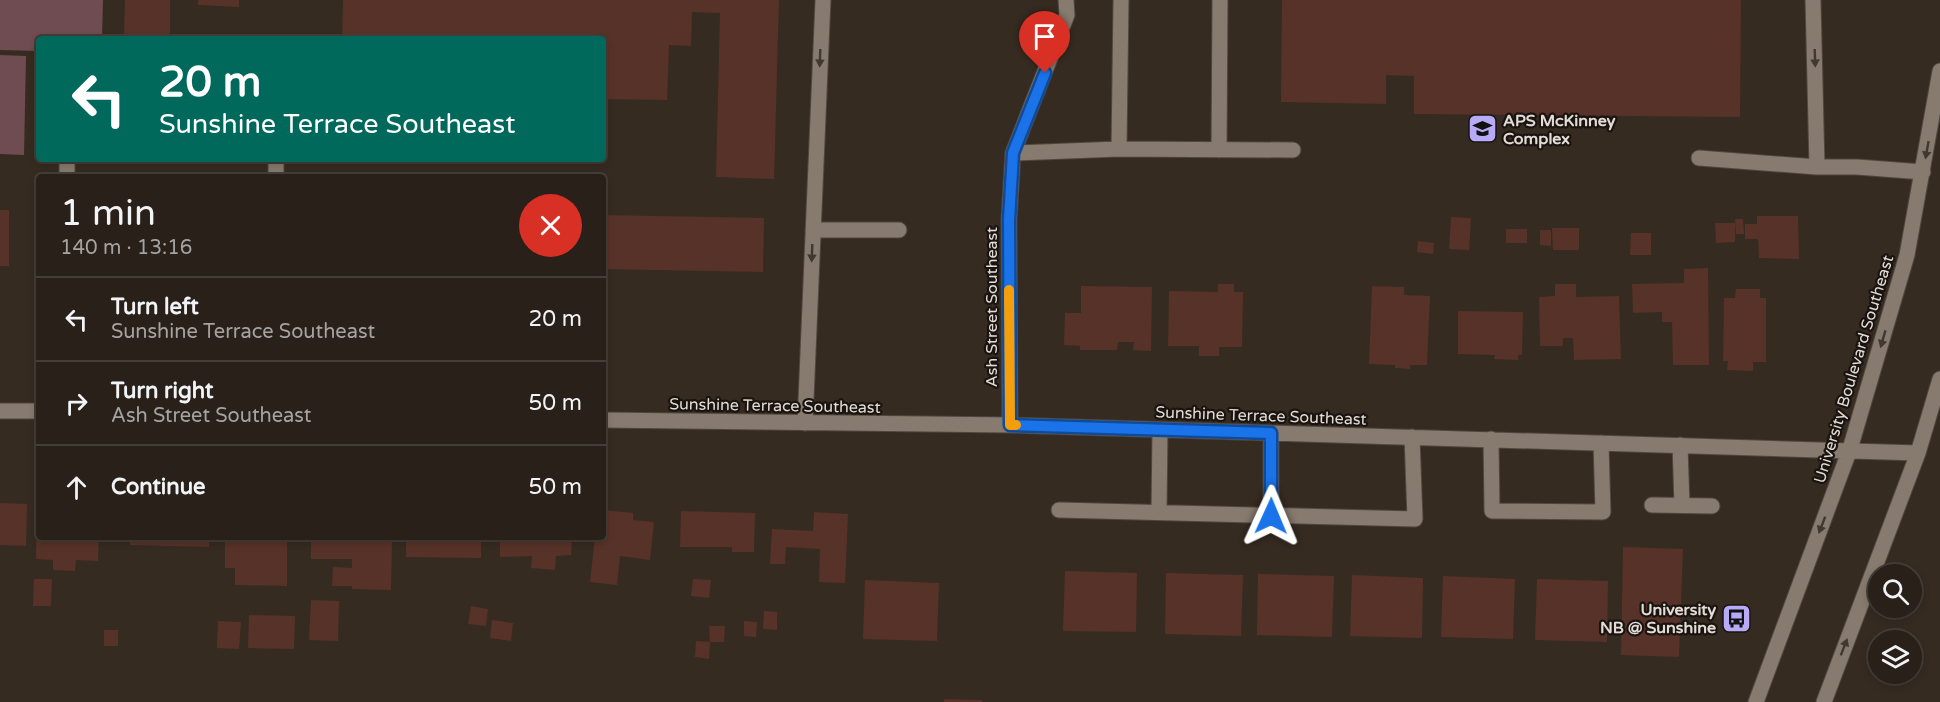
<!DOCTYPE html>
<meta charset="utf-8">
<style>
body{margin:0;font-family:"Varela Round",sans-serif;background:#342d26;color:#f1f3f6;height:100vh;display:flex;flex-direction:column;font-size:22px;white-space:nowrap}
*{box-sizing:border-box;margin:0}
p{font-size:20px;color:#a5a3a2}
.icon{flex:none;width:33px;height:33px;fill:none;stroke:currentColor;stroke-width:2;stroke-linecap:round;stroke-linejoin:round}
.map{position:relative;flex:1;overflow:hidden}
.details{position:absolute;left:36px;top:174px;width:570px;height:366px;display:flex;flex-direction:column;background:#282019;border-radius:6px;box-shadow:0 3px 9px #0003,0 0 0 2px #443e38}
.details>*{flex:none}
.top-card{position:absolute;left:36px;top:36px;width:570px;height:126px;border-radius:6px;box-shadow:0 3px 9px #0003,0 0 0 2px #443e38;background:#00695c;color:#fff;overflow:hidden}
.buttons{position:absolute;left:1868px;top:564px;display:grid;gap:12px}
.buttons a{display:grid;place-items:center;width:54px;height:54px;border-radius:50%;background:#282019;box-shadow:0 3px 9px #0003,0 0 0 2px #443e38;font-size:30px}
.pin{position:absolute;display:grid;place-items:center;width:51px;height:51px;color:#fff;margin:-62px -26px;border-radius:50% 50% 50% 0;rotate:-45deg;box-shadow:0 0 6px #0007}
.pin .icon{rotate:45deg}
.me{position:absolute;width:66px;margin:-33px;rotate:1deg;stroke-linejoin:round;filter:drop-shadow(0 0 4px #0008)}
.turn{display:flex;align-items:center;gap:21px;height:126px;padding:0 24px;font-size:27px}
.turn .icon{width:78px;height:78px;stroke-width:2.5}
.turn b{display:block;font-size:42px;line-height:51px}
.round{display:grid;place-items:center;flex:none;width:63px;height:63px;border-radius:32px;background:#342d26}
.summary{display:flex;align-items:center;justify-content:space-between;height:102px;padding:0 24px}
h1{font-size:36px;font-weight:600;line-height:45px}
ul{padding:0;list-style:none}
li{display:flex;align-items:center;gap:18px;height:84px;padding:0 24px;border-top:2px solid #443e38}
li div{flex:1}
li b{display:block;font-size:22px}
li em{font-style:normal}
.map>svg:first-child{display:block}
</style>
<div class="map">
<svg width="1940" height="702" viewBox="0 0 1940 702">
<rect width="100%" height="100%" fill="#362b21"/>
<!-- green -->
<path fill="#6f4c51" d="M 0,0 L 103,0 L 102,39 L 39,39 L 39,51 L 0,50 Z
M 0,55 L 26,56 L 24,155 L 0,154 Z"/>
<!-- building -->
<path fill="#573228" d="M 125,0 L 170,0 L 170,39 L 124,38 Z
M 198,0 L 239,0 L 239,7 L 198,5 Z
M 343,0 L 779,0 L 774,179 L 716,177 L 720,13 L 692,12 L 691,46 L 669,45 L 667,100 L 603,99 L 603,39 L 342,39 Z
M 1282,0 L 1741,0 L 1740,117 L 1414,114 L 1414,76 L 1386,75 L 1386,104 L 1281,102 Z
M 0,210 L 9,210 L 9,266 L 0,266 Z
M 603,215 L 764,218 L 763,272 L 603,269 Z
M 1757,216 L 1798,216 L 1799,259 L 1759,258 L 1758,239 L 1745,239 L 1745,224 L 1757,224 Z
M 1451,217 L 1471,218 L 1469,250 L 1449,249 Z
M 1735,219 L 1743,219 L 1744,234 L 1736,234 Z
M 1715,223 L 1735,223 L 1735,242 L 1716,243 Z
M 1552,228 L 1579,228 L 1579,250 L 1553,250 Z
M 1506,229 L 1527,229 L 1527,243 L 1506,243 Z
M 1540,230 L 1551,230 L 1551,246 L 1540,245 Z
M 1631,233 L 1651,233 L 1651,255 L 1630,255 Z
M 1418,241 L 1434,243 L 1433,254 L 1417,252 Z
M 1708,268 L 1709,365 L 1673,365 L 1672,322 L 1662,322 L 1662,312 L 1633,313 L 1632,284 L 1684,283 L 1684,269 Z
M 1218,284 L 1234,284 L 1234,292 L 1243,292 L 1242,347 L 1219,347 L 1219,356 L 1199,356 L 1199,346 L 1168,346 L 1169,291 L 1218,292 Z
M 1555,284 L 1576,284 L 1576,297 L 1619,296 L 1621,359 L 1574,360 L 1573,338 L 1563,338 L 1563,346 L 1540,346 L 1539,297 L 1555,296 Z
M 1081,286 L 1152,287 L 1151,351 L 1133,350 L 1134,342 L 1118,342 L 1117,350 L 1080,350 L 1080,346 L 1064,345 L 1065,313 L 1081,313 Z
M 1372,286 L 1404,287 L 1404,295 L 1430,296 L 1427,365 L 1410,365 L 1410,369 L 1395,368 L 1395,365 L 1369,364 Z
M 1736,289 L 1760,289 L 1760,298 L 1766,298 L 1766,362 L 1753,362 L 1753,371 L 1727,370 L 1728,361 L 1723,361 L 1724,298 L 1735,298 Z
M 1458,311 L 1523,312 L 1522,355 L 1518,355 L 1518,360 L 1494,359 L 1495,355 L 1458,354 Z
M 0,503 L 27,504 L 26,546 L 0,545 Z
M 603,510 L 633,513 L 633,520 L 654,522 L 650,560 L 620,556 L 617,585 L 590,582 L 595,537 L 603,537 Z
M 681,511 L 755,513 L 754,552 L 732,552 L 732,547 L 680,547 Z
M 814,512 L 848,514 L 845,583 L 819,582 L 820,549 L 786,547 L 785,564 L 770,564 L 772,529 L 813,531 Z
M 37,516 L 39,516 L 39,537 L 99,537 L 98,561 L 76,560 L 75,571 L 53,570 L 53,560 L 36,559 Z
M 130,537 L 209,537 L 209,547 L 130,545 Z
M 225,537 L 287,537 L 287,586 L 235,585 L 235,568 L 225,568 Z
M 311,537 L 392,537 L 391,590 L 352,589 L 352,586 L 332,586 L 333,567 L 352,568 L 352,559 L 311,559 Z
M 406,537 L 481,537 L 481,558 L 406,557 Z
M 500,537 L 572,537 L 571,555 L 556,556 L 555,570 L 531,568 L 532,556 L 500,557 Z
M 1623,547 L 1683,549 L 1679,657 L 1621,655 Z
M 1065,571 L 1137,573 L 1136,632 L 1063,631 Z
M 1166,573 L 1243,575 L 1241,636 L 1165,634 Z
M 1258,574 L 1334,576 L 1332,637 L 1257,635 Z
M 1352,575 L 1423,578 L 1422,638 L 1350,636 Z
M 1443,576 L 1515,579 L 1513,639 L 1441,637 Z
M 34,579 L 52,579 L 51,606 L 33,606 Z
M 693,579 L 711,580 L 709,598 L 691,596 Z
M 1537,579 L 1608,581 L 1607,642 L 1535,640 Z
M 865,580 L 939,583 L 937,641 L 863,639 Z
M 311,600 L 339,601 L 338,641 L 309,640 Z
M 471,606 L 488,609 L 486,626 L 468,624 Z
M 764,611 L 777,612 L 777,630 L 763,629 Z
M 249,615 L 295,616 L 294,649 L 248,648 Z
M 492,620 L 513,623 L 511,641 L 490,638 Z
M 218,621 L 241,622 L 239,649 L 217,648 Z
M 744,621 L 757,622 L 756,637 L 744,636 Z
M 709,626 L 725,626 L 724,642 L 710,642 Z
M 104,630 L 118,630 L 118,646 L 104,646 Z
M 696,641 L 710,642 L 709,659 L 695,657 Z
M 944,699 L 982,700 L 982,702 L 944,702 Z"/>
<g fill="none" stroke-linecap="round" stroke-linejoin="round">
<defs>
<path id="minor" d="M 1066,0 L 1067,15 L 1013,153 L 1119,149 L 1293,150
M 1813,0 L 1817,167 L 1857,167 L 1923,172
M 1119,149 L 1121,0
M 1219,150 L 1220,0
M 1699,158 L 1817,167
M 67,177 L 67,159
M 276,177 L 276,159
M 813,230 L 899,230
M 0,411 L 39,411
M 603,420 L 1010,425 L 1918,453
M 805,423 L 823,0
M 1010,425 L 1009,220 L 1013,153
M 1271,433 L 1271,516
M 1491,439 L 1492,511 L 1603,512 L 1601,443
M 1680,445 L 1682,505
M 1652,505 L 1712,506
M 1059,510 L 1415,519 L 1412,437
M 1159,512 L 1160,430
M 1756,702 L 1850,449 L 1907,255 L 1940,71
M 1824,702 L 1918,453 L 1940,379"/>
</defs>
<!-- minor casing -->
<use href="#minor" stroke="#50473f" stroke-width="17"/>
<!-- minor -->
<use href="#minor" stroke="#877a6e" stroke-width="15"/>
</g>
<!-- one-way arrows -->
<defs><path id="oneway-solid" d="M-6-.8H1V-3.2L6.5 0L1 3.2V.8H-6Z" transform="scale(1.5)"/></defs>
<g fill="#403831">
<use href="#oneway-solid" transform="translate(820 58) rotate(92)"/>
<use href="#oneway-solid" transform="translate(1815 58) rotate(88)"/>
<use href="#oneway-solid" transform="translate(1927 150) rotate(100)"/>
<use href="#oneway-solid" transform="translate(812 253) rotate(92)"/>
<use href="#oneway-solid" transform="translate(1883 339) rotate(106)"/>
<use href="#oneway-solid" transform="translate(1822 525) rotate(111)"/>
<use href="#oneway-solid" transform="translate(1844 647) rotate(-69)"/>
</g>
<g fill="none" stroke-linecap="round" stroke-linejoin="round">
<defs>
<path id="route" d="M 1045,73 L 1013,153 L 1009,220 L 1010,425 L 1271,433 L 1271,516"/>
</defs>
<!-- route casing -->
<use href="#route" stroke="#114b97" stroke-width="15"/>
<!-- route -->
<use href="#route" stroke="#1a73e8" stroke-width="10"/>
<!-- slow -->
<path stroke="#f59e0b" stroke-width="10" d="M 1009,290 L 1010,425 L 1016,425"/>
</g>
<!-- icons -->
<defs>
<symbol id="school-square" viewBox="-11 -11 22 22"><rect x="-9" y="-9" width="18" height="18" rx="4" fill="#b7abf8" stroke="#1a1410"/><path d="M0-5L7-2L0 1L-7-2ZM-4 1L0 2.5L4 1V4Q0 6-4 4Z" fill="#111"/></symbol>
<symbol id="bus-square" viewBox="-11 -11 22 22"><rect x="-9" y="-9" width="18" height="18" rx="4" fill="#b7abf8" stroke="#1a1410"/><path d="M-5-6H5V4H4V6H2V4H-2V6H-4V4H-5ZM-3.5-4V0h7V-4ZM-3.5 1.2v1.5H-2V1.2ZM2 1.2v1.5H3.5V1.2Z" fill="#111"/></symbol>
</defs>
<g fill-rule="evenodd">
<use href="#school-square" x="1466" y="112" width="33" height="33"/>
<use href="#bus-square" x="1720" y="602" width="33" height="33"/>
</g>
<g text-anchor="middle" stroke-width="4.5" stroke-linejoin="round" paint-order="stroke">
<!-- poi labels -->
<g font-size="16" font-weight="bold" fill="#e3dbd5" stroke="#1a1410" text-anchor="start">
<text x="1503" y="126">APS McKinney<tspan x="1503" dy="18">Complex</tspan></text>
<text x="1716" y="615" text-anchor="end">University<tspan x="1716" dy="18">NB @ Sunshine</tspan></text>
</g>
<!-- street labels -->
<g font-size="16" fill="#e3dbd5" stroke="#1a1410">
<text transform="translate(991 307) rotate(-90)" y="6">Ash Street Southeast</text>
<text transform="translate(1853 369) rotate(-73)" y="6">University Boulevard Southeast</text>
<text transform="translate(775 405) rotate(1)" y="6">Sunshine Terrace Southeast</text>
<text transform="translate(1261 415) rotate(2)" y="6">Sunshine Terrace Southeast</text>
</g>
</g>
</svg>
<div class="buttons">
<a><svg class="icon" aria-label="search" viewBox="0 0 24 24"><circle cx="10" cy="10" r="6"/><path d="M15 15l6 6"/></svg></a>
<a><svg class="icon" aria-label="layers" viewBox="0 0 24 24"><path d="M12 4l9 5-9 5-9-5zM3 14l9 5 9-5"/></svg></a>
</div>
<div class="pin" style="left:1045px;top:73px;background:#d93025"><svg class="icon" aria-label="arrive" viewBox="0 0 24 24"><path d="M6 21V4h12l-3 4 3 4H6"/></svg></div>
<svg class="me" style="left:1271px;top:516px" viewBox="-20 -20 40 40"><path d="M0-17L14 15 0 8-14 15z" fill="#1a73e8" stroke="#fff" stroke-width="4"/></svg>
<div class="top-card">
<div class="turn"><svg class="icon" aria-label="left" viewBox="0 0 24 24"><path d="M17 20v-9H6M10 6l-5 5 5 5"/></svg><div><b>20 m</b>Sunshine Terrace Southeast</div></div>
</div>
<section class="details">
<div class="summary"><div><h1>1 min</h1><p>140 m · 13:16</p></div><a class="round" style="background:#d93025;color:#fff"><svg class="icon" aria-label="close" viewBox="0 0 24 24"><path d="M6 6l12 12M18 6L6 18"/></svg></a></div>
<ul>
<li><svg class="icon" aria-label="left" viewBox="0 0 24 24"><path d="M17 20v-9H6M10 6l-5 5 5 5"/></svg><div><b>Turn left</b><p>Sunshine Terrace Southeast</p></div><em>20 m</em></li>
<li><svg class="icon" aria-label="right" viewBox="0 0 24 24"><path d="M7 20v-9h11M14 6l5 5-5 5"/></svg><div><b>Turn right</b><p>Ash Street Southeast</p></div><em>50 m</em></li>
<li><svg class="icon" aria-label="ahead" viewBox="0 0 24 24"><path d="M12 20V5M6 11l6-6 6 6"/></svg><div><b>Continue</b></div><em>50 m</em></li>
</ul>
</section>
</div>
